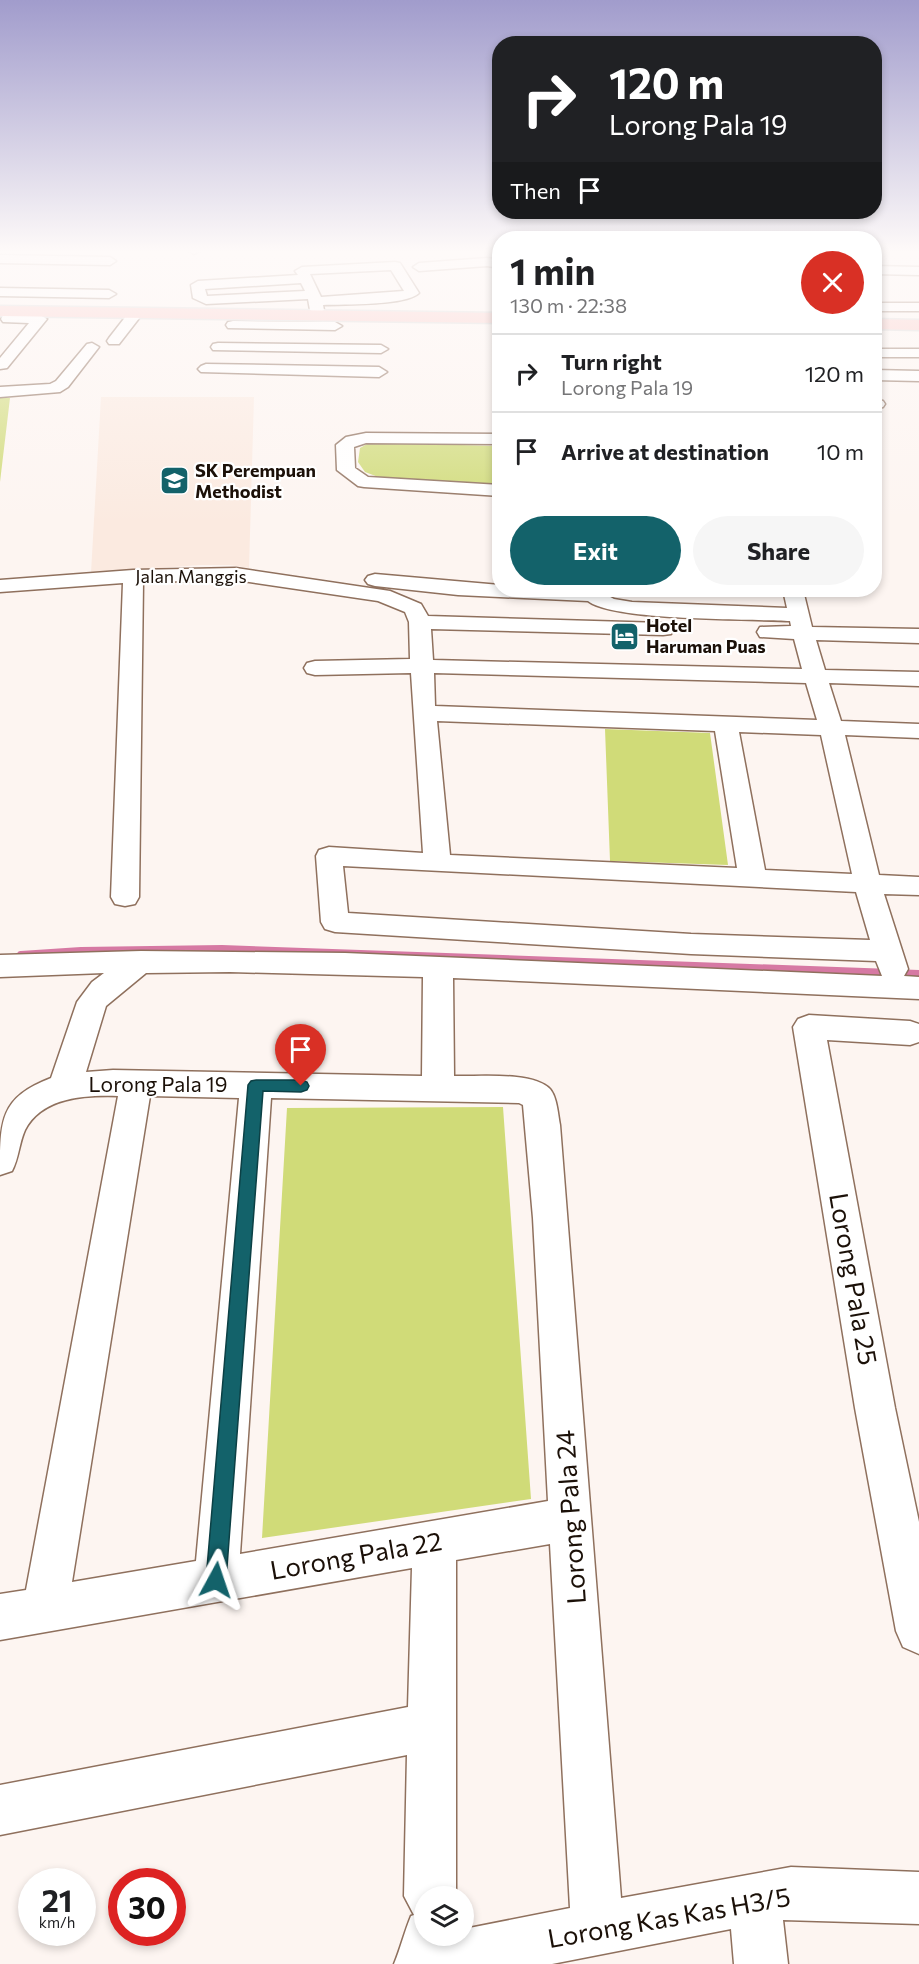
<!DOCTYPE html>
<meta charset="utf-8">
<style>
body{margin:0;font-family:Commissioner,sans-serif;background:#f6f6f6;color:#202124;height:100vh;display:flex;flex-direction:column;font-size:22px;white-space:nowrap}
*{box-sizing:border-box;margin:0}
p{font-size:20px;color:#757577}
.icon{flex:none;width:33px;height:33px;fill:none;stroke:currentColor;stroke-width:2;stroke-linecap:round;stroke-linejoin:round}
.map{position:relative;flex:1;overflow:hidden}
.side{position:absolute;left:492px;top:231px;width:390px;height:366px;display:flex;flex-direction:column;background:#fff;border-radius:24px;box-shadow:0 3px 9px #0003}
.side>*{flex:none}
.top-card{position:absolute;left:492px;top:36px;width:390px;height:183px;border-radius:24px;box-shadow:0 3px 9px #0003;background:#202124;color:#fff;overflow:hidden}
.buttons{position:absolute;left:414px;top:1886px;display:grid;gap:12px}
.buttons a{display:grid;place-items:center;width:60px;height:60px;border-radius:50%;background:#fff;box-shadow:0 3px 9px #0003;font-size:30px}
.speed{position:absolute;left:18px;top:1868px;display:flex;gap:12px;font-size:30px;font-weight:700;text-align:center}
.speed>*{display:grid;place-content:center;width:78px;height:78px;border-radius:50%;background:#fff;box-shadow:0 3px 9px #0003;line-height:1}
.speed small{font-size:15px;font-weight:400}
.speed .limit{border:9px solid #d22;background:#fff;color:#111}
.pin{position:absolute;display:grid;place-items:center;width:51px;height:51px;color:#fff;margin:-62px -26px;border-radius:50% 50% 50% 0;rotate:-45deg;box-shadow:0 0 6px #0007}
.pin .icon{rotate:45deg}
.me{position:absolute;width:66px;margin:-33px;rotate:5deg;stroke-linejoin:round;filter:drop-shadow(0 0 4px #0008)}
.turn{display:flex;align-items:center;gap:21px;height:126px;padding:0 18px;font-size:27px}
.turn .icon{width:78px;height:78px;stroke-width:2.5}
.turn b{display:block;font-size:42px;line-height:51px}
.then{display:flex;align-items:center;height:57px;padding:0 18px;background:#0003;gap:12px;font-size:22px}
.round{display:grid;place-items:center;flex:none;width:63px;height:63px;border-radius:32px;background:#f6f6f6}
.head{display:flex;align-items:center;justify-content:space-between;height:102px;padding:0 18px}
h1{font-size:36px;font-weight:700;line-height:45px}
.cta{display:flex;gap:12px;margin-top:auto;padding:12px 18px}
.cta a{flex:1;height:69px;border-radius:36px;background:#13626a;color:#fff;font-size:24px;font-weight:700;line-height:69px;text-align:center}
.cta a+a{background:#f6f6f6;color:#202124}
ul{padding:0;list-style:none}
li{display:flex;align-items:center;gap:18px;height:78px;padding:0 18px;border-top:2px solid #e0e0e0}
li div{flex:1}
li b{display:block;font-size:22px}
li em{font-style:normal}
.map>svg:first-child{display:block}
</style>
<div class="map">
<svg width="919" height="1964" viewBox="0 0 919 1964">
<rect width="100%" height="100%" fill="#fdf5f1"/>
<!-- built -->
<path fill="#fbeae0" d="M 101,397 L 254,397 L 249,568 L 230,565 L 200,565 L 91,573 Z"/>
<!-- green -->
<path fill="#d0db78" d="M 0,398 L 10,398 L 0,482 Z
M 384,443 L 499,446 L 499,485 L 381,478 L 365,472 L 358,462 L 360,448 L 367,444 Z
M 605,729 L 710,733 L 728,865 L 610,861 Z
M 503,1107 L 531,1499 L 262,1538 L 287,1108 Z"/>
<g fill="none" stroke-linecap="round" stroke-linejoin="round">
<!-- stream -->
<path stroke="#d679a3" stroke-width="8" d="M 21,955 L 81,951 L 222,949 L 919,974"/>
<defs>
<path id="minor" d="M 205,249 L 194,254 L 188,250 L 188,249 Z
M 0,255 L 110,257 L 116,261 L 110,265 L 0,263 Z
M 487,258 L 500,260 L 500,268 L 487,266 L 419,271 L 413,267 L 419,263 Z
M 395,262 L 400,263 L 419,293 C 406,306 343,304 323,305 L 324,310 L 317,314 L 310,310 L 308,299 L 206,304 L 193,298 L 191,285 L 198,281 L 298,275 L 295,271 L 302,267 ZM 391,270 L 404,291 L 321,297 L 310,274 ZM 301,283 L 305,291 L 207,296 L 205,289 Z
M 874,266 L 919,267 L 919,275 L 874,274 Z
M 0,288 L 109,290 L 116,294 L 109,298 L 0,296 Z
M 874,303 L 919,303 L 919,311 L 874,311 Z
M 14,307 L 21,311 L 18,315 L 40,315 L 47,319 L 7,368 L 0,369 L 0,358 L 29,323 L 3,322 L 1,319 C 5,313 7,308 14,307 Z
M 135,310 L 140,311 L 142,314 L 140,317 L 119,344 L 109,344 L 107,341 L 109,338 L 130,311 Z
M 233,321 L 335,322 L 342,326 L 335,330 L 228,328 L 226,325 L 228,322 Z
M 92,343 L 99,347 L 68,387 L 60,392 L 0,397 L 0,387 L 50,384 L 56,381 L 87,344 Z
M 218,343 L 381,345 L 388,349 L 381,353 L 213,350 L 211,347 L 213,344 Z
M 874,349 L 919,349 L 919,357 L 874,357 Z
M 206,364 L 379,367 L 387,372 L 379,377 L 201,372 L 198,369 L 201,366 Z
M 874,370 L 919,371 L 919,381 L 874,380 Z
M 874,399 L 883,401 L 885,404 L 883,407 L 874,409 Z
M 366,433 L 500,434 L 500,444 L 366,443 L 354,447 L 355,468 L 368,477 L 500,485 L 500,496 L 364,487 L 358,486 L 337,470 L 336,445 L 346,437 Z
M 236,568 L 390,591 L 421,604 L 428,616 L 663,623 L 671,624 L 674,629 L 671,634 L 663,635 L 431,629 L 433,660 L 802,669 L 794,639 L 760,637 L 757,632 L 760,627 L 791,626 L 790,621 C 751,619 613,621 588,601 L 458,595 L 375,586 L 368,584 L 365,580 L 368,576 L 375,574 L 500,585 L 500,590 L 597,590 L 614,599 L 632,602 L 787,608 L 783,590 L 803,590 L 812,627 L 919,629 L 919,643 L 816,640 L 825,670 L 919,672 L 919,686 L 829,683 L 841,721 L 919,724 L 919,738 L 845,735 L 879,875 L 919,877 L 919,895 L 884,894 L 908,969 L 904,976 L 919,977 L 919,999 L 453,978 L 454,1076 C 478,1077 532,1071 550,1089 C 557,1097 558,1115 560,1125 L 621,1898 L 791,1867 L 919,1872 L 919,1924 L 783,1920 L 788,1964 L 734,1964 L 731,1929 L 552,1964 L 394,1964 C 401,1947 404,1933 411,1916 L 414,1915 L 404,1896 L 407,1755 L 0,1835 L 0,1785 L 408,1707 L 412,1568 L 0,1640 L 0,1594 L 26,1590 L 118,1096 C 85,1095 42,1097 25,1130 C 19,1143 19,1158 12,1171 L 0,1175 C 0,1119 0,1098 51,1078 L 77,1002 L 92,982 L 104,973 L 0,977 L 0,955 L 141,951 L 345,953 L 882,976 L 876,961 L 691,954 L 335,932 L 325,929 L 321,922 L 316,856 L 319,850 L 329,847 L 423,853 L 411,673 L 315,675 L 307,673 L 304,668 L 307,663 L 315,661 L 410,659 L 409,622 L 405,612 L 378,601 L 236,580 L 143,582 L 139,897 L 135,904 L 125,906 L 115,904 L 111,897 L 123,583 L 0,592 L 0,580 L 133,570 ZM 434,673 L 806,683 L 817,720 L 435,706 ZM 437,721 L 715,731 L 737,868 L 450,855 ZM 739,732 L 821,735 L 852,874 L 765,870 ZM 343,866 L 856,892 L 870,940 L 691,934 L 348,913 ZM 230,972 L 423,977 L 422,1076 L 113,1070 L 86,1072 L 106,1006 L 146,973 ZM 150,1096 L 239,1098 L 196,1561 L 72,1582 ZM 271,1098 L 519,1103 L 523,1105 L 533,1218 L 548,1501 L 240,1554 ZM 550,1544 L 570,1908 L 464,1929 L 464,1935 L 424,1935 L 424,1896 L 456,1896 L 456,1560 Z
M 809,1015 L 910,1021 L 919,1024 L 919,1042 L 910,1045 L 827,1040 L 895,1408 L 919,1522 L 919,1654 L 903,1647 L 896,1631 L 855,1408 L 793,1027 L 798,1019 Z"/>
<path id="highway" d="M 0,306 L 500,313 L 500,323 L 0,316 Z
M 874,319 L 919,320 L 919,330 L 874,329 Z"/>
</defs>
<!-- minor casing -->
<use href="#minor" stroke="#8f705d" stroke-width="3"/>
<!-- highway casing -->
<use href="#highway" stroke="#d6d4d3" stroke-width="3"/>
<!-- minor -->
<use href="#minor" fill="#fff" fill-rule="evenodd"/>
<!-- highway -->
<use href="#highway" fill="#f9c2bf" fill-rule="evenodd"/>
</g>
<!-- sky -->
<linearGradient id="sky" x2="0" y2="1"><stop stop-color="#a19ccc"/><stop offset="0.48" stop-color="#fefaf9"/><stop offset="1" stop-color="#fefaf9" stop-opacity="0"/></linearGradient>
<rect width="919" height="524" fill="url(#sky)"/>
<!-- route -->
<path fill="#13626a" stroke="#0c4045" stroke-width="1.5" d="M 256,1080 L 301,1080 L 307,1082 L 309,1086 L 307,1090 L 301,1092 L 263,1091 L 226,1580 L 223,1587 L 216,1590 L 209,1587 L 206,1580 L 248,1085 L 251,1081 Z"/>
<!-- icons -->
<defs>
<symbol id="school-square" viewBox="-11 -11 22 22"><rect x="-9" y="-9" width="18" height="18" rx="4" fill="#13626a" stroke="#fff"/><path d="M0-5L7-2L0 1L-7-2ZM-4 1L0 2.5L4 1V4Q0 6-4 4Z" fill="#fff"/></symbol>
<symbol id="hotel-square" viewBox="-11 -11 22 22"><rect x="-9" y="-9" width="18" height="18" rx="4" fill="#13626a" stroke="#fff"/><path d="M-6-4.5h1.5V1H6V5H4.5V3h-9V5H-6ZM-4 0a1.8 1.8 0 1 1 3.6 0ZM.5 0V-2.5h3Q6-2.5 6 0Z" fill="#fff"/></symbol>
</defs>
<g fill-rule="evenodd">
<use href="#school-square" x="158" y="464" width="33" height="33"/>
<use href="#hotel-square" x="608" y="620" width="33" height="33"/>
</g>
<g text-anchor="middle" stroke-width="4.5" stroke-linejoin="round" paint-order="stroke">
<!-- far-poi labels -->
<g font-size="18" font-weight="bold" fill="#1b1008" stroke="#fff" text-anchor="start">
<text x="195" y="477">SK Perempuan<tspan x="195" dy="21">Methodist</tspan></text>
<text x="646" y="632">Hotel<tspan x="646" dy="21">Haruman Puas</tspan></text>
</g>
<!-- far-street labels -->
<g font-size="18" fill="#1b1008" stroke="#fff">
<text x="191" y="583">Jalan Manggis</text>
</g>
<!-- street labels -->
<g font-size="21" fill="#1b1008" stroke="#fff">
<text x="158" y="1092">Lorong Pala 19</text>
</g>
<!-- near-street labels -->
<g font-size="26" fill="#1b1008" stroke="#fff">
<text transform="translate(853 1279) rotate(80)" y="9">Lorong Pala 25</text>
<text transform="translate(571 1517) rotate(-94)" y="9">Lorong Pala 24</text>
<text transform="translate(356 1556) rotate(-10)" y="9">Lorong Pala 22</text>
<text transform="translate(669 1918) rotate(-10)" y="9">Lorong Kas Kas H3/5</text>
</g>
</g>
</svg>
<div class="buttons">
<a><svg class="icon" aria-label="layers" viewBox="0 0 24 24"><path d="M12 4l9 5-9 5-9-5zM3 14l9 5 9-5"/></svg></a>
</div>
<div class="speed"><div>21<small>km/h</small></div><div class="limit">30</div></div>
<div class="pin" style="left:301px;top:1086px;background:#d93025"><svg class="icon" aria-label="arrive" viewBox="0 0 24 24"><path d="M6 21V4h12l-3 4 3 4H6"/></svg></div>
<svg class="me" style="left:216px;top:1580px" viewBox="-20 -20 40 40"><path d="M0-17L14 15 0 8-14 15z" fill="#13626a" stroke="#fff" stroke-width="4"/></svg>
<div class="top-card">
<div class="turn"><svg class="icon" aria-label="right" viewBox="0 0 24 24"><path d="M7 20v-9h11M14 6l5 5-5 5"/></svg><div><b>120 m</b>Lorong Pala 19</div></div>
<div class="then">Then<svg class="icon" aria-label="arrive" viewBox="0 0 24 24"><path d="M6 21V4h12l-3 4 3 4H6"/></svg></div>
</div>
<section class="side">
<div class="head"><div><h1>1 min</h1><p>130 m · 22:38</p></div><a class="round" style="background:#d93025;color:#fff"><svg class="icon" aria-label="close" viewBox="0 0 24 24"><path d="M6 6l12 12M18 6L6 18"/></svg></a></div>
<ul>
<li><svg class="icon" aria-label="right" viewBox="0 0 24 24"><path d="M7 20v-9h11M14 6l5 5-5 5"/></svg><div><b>Turn right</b><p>Lorong Pala 19</p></div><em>120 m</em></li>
<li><svg class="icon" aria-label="arrive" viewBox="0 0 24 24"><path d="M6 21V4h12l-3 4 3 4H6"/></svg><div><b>Arrive at destination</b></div><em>10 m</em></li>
</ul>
<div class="cta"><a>Exit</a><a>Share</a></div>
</section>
</div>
